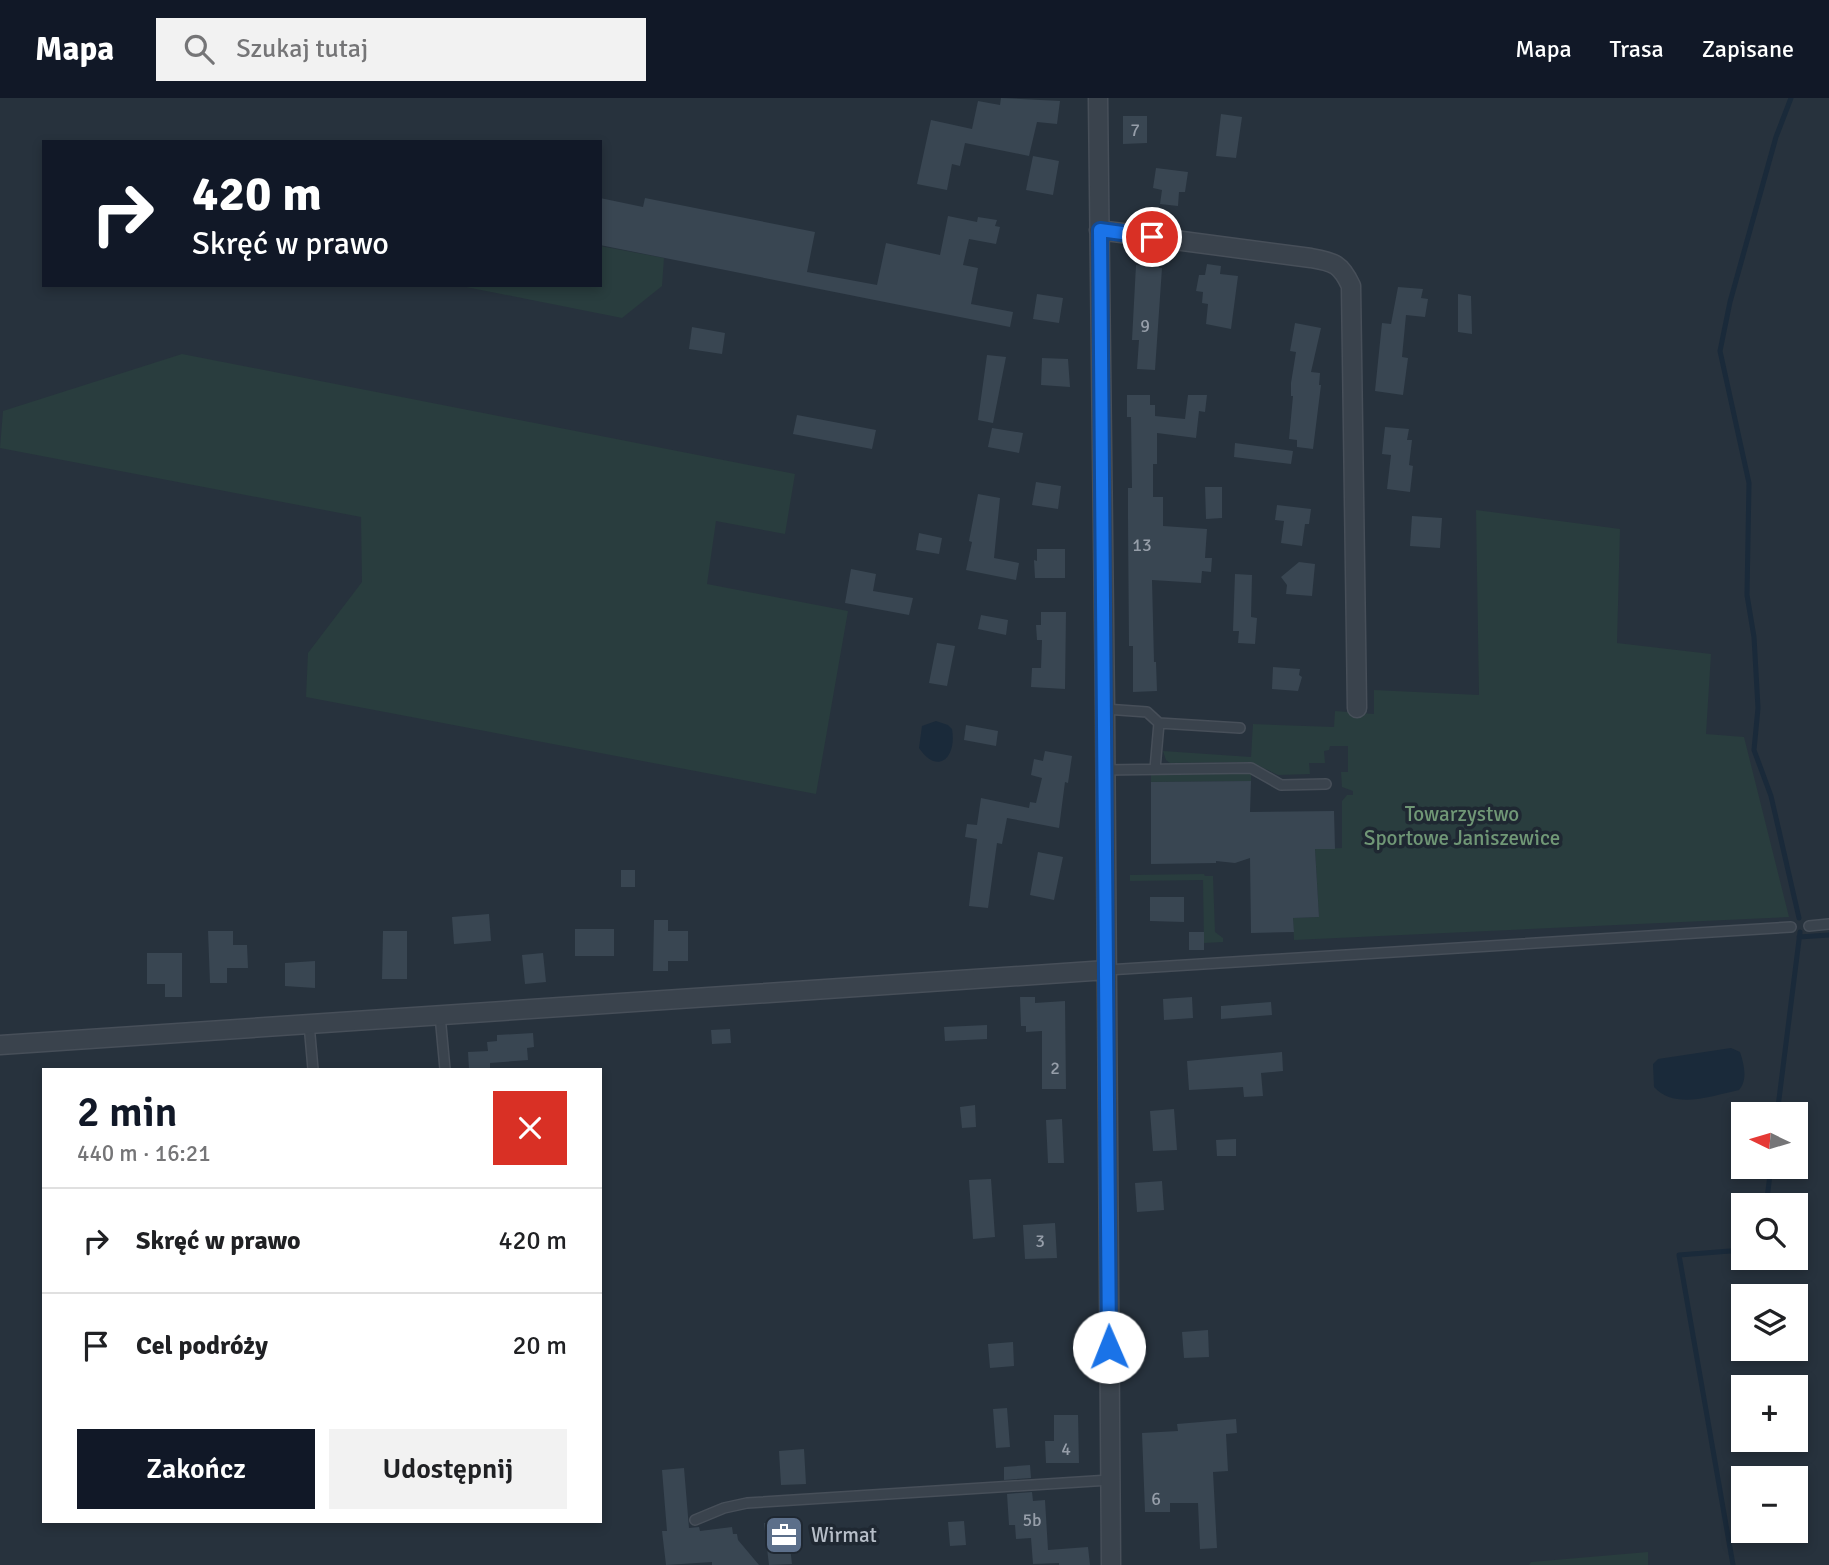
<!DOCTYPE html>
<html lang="pl">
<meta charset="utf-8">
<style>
body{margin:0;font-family:Signika,sans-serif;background:#f2f2f2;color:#202124;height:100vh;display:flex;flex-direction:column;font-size:26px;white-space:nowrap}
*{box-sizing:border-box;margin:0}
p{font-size:23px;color:#757577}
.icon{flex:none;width:38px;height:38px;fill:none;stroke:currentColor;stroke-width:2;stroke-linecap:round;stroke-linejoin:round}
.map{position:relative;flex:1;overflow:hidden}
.side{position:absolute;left:42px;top:970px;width:560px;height:455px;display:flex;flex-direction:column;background:#fff;border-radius:0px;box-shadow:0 4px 10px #0003}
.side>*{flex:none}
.banner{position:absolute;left:42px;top:42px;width:560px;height:147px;border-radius:0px;box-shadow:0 4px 10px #0003;background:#111827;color:#fff;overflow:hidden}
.needle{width:46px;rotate:275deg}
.tools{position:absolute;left:1731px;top:1004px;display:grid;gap:14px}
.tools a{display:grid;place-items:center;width:77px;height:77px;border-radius:0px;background:#fff;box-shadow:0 4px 10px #0003;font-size:35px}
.pin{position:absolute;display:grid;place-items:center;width:60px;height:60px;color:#fff;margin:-30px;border:4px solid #fff;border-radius:50%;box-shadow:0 2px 7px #0007}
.me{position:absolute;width:77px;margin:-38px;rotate:359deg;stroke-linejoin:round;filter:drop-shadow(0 0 5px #0008)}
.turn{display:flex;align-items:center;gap:24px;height:147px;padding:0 35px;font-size:32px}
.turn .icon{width:91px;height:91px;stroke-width:2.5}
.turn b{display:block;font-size:49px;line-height:60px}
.round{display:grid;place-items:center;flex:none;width:74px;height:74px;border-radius:0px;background:#f2f2f2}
.head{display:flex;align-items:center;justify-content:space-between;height:119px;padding:0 35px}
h1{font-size:42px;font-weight:600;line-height:52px;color:#111827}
.action{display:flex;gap:14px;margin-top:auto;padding:14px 35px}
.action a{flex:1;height:80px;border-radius:0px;background:#111827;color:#fff;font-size:28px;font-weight:600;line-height:80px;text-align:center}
.action a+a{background:#f2f2f2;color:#202124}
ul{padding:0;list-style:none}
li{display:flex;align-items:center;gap:21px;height:105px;padding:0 35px;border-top:2px solid #e0e0e0}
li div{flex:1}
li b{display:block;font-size:26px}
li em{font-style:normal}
header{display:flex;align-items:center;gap:42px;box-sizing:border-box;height:98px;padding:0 35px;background:#111827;color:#fff}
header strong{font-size:33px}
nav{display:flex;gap:38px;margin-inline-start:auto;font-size:24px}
.search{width:490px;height:63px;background:#f2f2f2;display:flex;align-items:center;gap:18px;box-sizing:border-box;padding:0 24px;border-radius:0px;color:#757577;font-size:26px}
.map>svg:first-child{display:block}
</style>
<header>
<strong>Mapa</strong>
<div class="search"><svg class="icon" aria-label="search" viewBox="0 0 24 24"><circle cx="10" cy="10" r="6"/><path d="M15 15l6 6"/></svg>Szukaj tutaj</div>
<nav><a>Mapa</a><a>Trasa</a><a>Zapisane</a></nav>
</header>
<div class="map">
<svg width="1829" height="1467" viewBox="0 0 1829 1467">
<rect width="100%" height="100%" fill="#27323d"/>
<!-- green -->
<path fill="#293d3e" d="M 600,148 L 664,160 L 662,188 L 622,220 L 456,187 L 600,187 Z
M 182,256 L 795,376 L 785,436 L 716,423 L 707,486 L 848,513 L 816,696 L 306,599 L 308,555 L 362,484 L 361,419 L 0,350 L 3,313 Z
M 1476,412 L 1620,431 L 1617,545 L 1711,556 L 1706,636 L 1744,639 L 1789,819 L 1294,842 L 1293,820 L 1319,819 L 1315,751 L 1342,750 L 1342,703 L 1347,697 L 1353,697 L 1353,693 L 1342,689 L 1341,674 L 1348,674 L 1348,648 L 1330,648 L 1329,652 L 1324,653 L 1325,665 L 1309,665 L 1310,676 L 1278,677 L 1251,664 L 1170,665 L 1166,662 L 1163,653 L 1251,659 L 1253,626 L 1334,629 L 1335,613 L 1374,616 L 1374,592 L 1479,597 Z
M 1246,673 L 1251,676 L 1251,683 L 1151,684 L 1151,675 Z
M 1204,776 L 1205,778 L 1213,778 L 1215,834 L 1223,840 L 1223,844 L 1204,845 L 1203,782 L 1130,783 L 1130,777 Z
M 1648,1454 L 1648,1467 L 1529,1467 L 1531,1464 Z"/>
<!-- water -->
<path fill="#1a2a3a" d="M 936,623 L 948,627 L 952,631 C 957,661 937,677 919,650 L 922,628 Z
M 1731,950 L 1740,954 C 1744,966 1748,982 1739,992 C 1711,998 1675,1012 1654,989 L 1653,966 L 1658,961 Z"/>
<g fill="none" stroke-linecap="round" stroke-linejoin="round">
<!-- stream -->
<path stroke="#1a2a3a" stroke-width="5" d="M 1791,0 L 1776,39 L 1730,204 L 1720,253 L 1749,385 L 1747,497 L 1754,539 L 1758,610 L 1754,652 L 1771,698 L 1799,820
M 1799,839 L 1829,837
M 1777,1017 L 1800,834
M 1766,1108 L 1771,1069
M 1733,1467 L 1679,1157 L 1743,1152"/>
</g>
<!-- building -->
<path fill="#394652" d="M 1001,0 L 1060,3 L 1057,26 L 1037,24 L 1029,58 L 965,45 L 960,68 L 952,66 L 947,92 L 917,86 L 931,22 L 972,31 L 978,3 L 1000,7 Z
M 1221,16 L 1242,19 L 1236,60 L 1216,58 Z
M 1123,18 L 1147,18 L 1147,45 L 1123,46 Z
M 1033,58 L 1059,63 L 1053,97 L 1026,92 Z
M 1156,70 L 1188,74 L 1185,94 L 1179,94 L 1178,108 L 1160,106 L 1162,92 L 1153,90 Z
M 600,100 L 643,109 L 645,100 L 815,134 L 807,174 L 877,187 L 886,145 L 940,157 L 948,118 L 977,124 L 978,119 L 997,122 L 995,128 L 1000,129 L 996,146 L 969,141 L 963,167 L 978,170 L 971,206 L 1013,214 L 1010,229 L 600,147 Z
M 1207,166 L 1221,168 L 1220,176 L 1238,178 L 1231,231 L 1206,226 L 1208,206 L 1202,205 L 1203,194 L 1196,193 L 1199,177 L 1205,177 Z
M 1136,167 L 1162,170 L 1155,272 L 1137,271 L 1139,242 L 1132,242 Z
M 1398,189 L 1423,191 L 1421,200 L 1428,201 L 1425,219 L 1406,217 L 1402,259 L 1408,260 L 1403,297 L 1375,293 L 1382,225 L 1391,226 Z
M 1037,196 L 1063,200 L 1059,225 L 1033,221 Z
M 1458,196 L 1471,198 L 1472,236 L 1458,234 Z
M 1295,225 L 1321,230 L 1311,274 L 1320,275 L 1319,287 L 1321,287 L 1313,351 L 1297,349 L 1297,342 L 1289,341 L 1293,298 L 1291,298 L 1291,285 L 1296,254 L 1290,253 Z
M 692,229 L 725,235 L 722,256 L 689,251 Z
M 987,257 L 1006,259 L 993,325 L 978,322 Z
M 1042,260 L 1068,261 L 1070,289 L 1041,287 Z
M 1127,297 L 1150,297 L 1150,307 L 1155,307 L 1155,318 L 1185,321 L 1188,297 L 1207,297 L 1205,314 L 1199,313 L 1196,340 L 1157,335 L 1157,366 L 1153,366 L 1153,399 L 1163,399 L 1163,428 L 1207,431 L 1205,460 L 1212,460 L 1211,474 L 1202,473 L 1201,485 L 1152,482 L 1154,564 L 1156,564 L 1157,593 L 1133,594 L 1133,548 L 1129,548 L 1128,421 L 1128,390 L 1132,390 L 1131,319 L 1127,319 Z
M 797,317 L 876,332 L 872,351 L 793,336 Z
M 1385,329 L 1409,331 L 1407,342 L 1412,342 L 1409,367 L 1413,368 L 1410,394 L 1387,391 L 1391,357 L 1382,356 Z
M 992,330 L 1023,335 L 1019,355 L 988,349 Z
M 1235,345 L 1293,353 L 1291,366 L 1234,359 Z
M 1036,384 L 1061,388 L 1058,411 L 1032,407 Z
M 1205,389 L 1222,389 L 1222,420 L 1206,421 Z
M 978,396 L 1000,400 L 994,460 L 1019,465 L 1016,482 L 966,472 L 972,444 L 969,443 Z
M 1277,407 L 1311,411 L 1309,426 L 1305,426 L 1302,448 L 1281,445 L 1284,423 L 1275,422 Z
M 1412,418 L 1442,420 L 1440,450 L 1410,448 Z
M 919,435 L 942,440 L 939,456 L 916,452 Z
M 1037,451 L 1065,451 L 1065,480 L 1035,480 L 1034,462 L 1037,463 Z
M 1299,464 L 1315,466 L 1312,498 L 1286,496 L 1287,487 L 1281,479 Z
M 851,471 L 876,476 L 873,493 L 913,500 L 909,517 L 845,505 Z
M 1235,476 L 1252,477 L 1251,519 L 1257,520 L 1255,546 L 1238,545 L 1239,533 L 1233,533 Z
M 1041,514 L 1066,514 L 1065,591 L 1031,589 L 1032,570 L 1041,570 L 1042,542 L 1037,542 L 1036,527 L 1041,527 Z
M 981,517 L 1008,522 L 1006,537 L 978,531 Z
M 937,545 L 955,548 L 947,588 L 929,585 Z
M 1273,569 L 1300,571 L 1299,577 L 1302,579 L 1298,593 L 1272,591 Z
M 966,627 L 998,633 L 996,648 L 964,642 Z
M 1045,653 L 1072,658 L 1068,685 L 1065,684 L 1059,730 L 1007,720 L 1002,746 L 997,745 L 988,810 L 969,808 L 977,741 L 965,739 L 967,726 L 977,727 L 981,700 L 1029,710 L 1030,704 L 1036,705 L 1042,680 L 1031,677 L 1034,661 L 1043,663 Z
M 1251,683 L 1250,714 L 1334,713 L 1335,751 L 1315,751 L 1319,819 L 1293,820 L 1294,834 L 1251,835 L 1250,760 L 1235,765 L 1216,763 L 1216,765 L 1151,766 L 1151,684 Z
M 1038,754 L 1063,759 L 1054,802 L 1030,797 Z
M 621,772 L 635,772 L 635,789 L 621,789 Z
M 1150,799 L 1184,799 L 1184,824 L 1150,823 Z
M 489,816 L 491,843 L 454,846 L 452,819 Z
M 654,822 L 668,822 L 668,833 L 688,833 L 688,863 L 668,863 L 668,873 L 653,873 Z
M 575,831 L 614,831 L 614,858 L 575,858 Z
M 208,833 L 233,833 L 233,847 L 247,847 L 248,870 L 227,870 L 227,885 L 210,885 Z
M 383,833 L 407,833 L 407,881 L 382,881 Z
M 1189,834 L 1204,834 L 1204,852 L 1189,852 Z
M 147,855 L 182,855 L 182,899 L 165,899 L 165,886 L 147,886 Z
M 543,855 L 546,884 L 525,886 L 522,857 Z
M 315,863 L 315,890 L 285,888 L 285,865 Z
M 1020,899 L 1035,899 L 1035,905 L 1065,903 L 1066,991 L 1042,991 L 1042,933 L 1026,934 L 1026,928 L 1021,928 Z
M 1192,899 L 1193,920 L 1164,922 L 1163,901 Z
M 1271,904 L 1272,917 L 1221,921 L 1221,908 Z
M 987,927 L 987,941 L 945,943 L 944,929 Z
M 730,931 L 731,945 L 712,946 L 711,932 Z
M 533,935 L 534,949 L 527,950 L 528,962 L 490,965 L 490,971 L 469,971 L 468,954 L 488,953 L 487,944 L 497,943 L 497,937 Z
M 1282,954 L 1283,973 L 1261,975 L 1263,998 L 1244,999 L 1243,989 L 1189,992 L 1187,963 Z
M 975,1007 L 976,1029 L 962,1030 L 960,1009 Z
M 1174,1011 L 1177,1052 L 1153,1053 L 1150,1013 Z
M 1062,1021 L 1064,1065 L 1048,1065 L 1046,1022 Z
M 1236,1041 L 1236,1058 L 1217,1058 L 1216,1042 Z
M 991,1081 L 995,1139 L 973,1141 L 969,1082 Z
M 1162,1083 L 1164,1112 L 1137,1114 L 1135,1085 Z
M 1055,1125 L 1057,1160 L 1025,1161 L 1023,1127 Z
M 1208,1232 L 1209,1259 L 1184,1260 L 1182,1234 Z
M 1013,1244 L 1014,1268 L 990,1270 L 988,1246 Z
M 1007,1310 L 1010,1349 L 996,1350 L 993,1311 Z
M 1054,1317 L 1078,1317 L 1079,1365 L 1046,1365 L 1045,1343 L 1054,1343 Z
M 1236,1321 L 1237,1335 L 1226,1336 L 1228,1373 L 1213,1374 L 1217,1450 L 1200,1451 L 1198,1405 L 1170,1405 L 1170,1414 L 1145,1414 L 1142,1335 L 1178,1333 L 1177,1326 Z
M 804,1351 L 806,1386 L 781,1387 L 779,1353 Z
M 1030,1367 L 1031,1380 L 1004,1382 L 1004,1369 Z
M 684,1370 L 689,1430 L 699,1429 L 700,1433 L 732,1429 L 733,1436 L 737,1436 L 738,1442 L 759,1467 L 712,1467 L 712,1464 L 666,1467 L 662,1433 L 667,1433 L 662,1372 Z
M 1032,1394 L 1033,1403 L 1045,1402 L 1048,1452 L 1088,1449 L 1090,1467 L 1059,1467 L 1059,1465 L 1033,1466 L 1031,1440 L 1016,1441 L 1015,1427 L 1009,1427 L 1007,1396 Z
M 791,1422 L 794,1449 L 790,1449 L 792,1466 L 769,1467 L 764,1425 Z
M 964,1423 L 966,1447 L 950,1448 L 948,1424 Z"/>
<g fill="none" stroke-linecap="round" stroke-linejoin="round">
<defs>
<path id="service" d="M 1105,611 L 1147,614 L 1159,625 L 1240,630
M 1155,671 L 1159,625
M 1105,672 L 1251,670 L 1281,687 L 1326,686
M 1809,828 L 1829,826
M 1107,872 L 1791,829
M 440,917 L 445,971
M 309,926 L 313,971
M 695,1422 L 724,1410 L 747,1405 L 1110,1382"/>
<path id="minor" d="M 1098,0 L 1105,611 L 1111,1467
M 1099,132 L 1311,160 C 1334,164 1341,166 1351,188 L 1357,610
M 0,947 L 1107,872"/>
</defs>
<!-- service casing -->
<use href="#service" stroke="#474f59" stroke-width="12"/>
<!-- minor casing -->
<use href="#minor" stroke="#474f59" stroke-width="21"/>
<!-- service -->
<use href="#service" stroke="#3a434d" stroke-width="9"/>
<!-- minor -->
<use href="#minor" stroke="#3a434d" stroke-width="18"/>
</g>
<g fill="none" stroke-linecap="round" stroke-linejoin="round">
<defs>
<path id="route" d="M 1109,1249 L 1100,132 L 1152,139"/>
</defs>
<!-- route casing -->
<use href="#route" stroke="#114b97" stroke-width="18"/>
<!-- route -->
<use href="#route" stroke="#1a73e8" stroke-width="12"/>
</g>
<!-- icons -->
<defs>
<symbol id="office-square" viewBox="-11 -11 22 22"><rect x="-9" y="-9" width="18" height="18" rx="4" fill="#5c6f8a" stroke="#1f2832"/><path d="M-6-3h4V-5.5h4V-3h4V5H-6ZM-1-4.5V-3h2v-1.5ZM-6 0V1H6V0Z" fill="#fff"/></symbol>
</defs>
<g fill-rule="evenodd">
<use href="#office-square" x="762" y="1415" width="44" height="44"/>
</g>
<g text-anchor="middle" stroke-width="7" stroke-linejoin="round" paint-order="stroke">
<!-- number labels -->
<g font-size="18" fill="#969ea9">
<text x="1135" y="38">7</text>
<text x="1145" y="234">9</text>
<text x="1142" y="453">13</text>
<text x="1055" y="976">2</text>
<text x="1040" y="1149">3</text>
<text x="1066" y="1357">4</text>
<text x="1156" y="1407">6</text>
<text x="1032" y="1428">5b</text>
</g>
<!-- park labels -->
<g font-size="21" fill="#709776" stroke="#1f2832">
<text x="1462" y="723">Towarzystwo<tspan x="1462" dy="24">Sportowe Janiszewice</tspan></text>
</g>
<!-- poi labels -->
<g font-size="21" fill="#b7bec8" stroke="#1f2832" text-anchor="start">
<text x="811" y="1444">Wirmat</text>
</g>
</g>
</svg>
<div class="tools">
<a><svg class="needle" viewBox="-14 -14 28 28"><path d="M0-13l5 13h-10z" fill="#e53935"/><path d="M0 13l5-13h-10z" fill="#757577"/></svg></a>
<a><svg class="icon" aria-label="search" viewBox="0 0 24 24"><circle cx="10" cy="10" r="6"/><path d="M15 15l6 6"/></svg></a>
<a><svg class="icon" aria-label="layers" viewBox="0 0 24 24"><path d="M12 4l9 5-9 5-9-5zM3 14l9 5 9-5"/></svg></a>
<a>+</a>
<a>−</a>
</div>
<div class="pin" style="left:1152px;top:139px;background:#d93025"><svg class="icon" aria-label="arrive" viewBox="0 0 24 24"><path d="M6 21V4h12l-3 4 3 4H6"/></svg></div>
<svg class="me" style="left:1109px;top:1249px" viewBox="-20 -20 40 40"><circle r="19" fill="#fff"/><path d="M0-13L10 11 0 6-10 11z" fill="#1a73e8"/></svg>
<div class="banner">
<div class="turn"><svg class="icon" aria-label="right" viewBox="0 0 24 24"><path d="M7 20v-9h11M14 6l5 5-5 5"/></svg><div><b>420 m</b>Skręć w prawo</div></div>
</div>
<section class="side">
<div class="head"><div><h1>2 min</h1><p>440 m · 16:21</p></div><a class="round" style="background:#d93025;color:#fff"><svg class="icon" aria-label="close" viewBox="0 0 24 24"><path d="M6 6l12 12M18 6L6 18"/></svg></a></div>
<ul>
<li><svg class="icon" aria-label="right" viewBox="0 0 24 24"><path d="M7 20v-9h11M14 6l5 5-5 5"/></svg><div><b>Skręć w prawo</b></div><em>420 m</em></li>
<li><svg class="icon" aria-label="arrive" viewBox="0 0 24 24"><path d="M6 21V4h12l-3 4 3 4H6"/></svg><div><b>Cel podróży</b></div><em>20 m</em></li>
</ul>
<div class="action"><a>Zakończ</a><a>Udostępnij</a></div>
</section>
</div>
